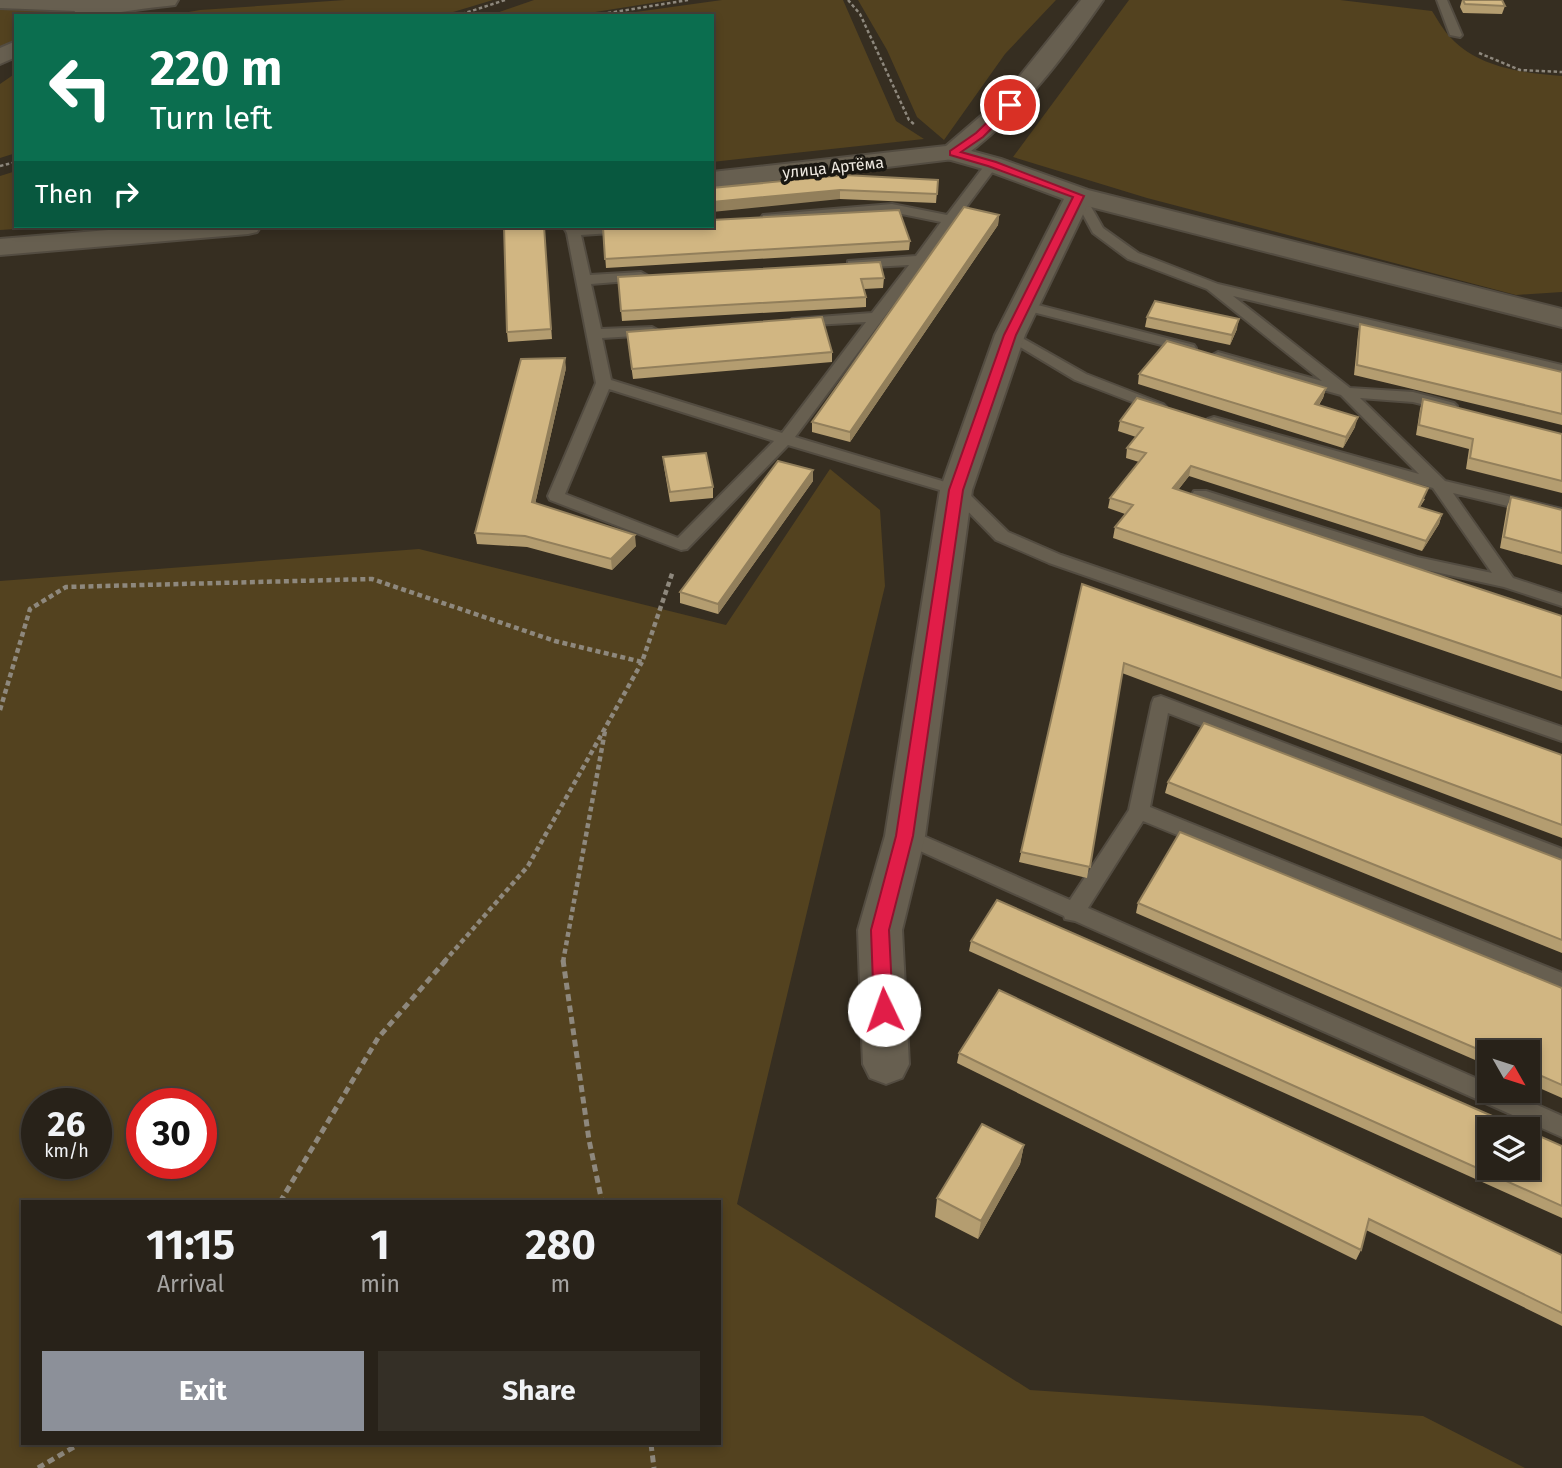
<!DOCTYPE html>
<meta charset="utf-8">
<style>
body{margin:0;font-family:"Fira Sans",sans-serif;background:#342f26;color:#f1f3f6;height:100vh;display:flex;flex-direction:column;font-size:26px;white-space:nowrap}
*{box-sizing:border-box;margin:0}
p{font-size:23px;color:#a5a4a2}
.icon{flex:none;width:38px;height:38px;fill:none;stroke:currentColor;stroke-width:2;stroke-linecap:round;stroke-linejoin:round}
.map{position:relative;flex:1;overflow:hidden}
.details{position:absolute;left:21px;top:1200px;width:700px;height:245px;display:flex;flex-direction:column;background:#282219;border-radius:0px;box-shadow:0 4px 10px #0003,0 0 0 2px #443f38}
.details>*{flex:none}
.hud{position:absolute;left:14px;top:14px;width:700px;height:214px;border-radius:0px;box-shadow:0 4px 10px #0003,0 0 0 2px #443f38;background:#0b6e4f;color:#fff;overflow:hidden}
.needle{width:46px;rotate:129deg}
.buttons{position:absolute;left:1477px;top:1040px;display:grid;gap:14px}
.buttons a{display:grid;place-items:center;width:63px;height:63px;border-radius:0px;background:#282219;box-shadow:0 4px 10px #0003,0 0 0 2px #443f38;font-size:35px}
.speed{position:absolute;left:21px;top:1088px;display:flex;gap:14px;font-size:35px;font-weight:700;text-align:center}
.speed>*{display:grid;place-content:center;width:91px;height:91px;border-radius:50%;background:#282219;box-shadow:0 4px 10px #0003,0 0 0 2px #443f38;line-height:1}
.speed small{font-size:18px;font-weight:400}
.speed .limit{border:10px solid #d22;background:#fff;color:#111}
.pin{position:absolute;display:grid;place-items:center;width:60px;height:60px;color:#fff;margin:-30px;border:4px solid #fff;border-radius:50%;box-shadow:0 2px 7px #0007}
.me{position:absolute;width:77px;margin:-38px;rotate:357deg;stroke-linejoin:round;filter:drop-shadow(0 0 5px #0008)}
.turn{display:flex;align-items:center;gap:24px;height:147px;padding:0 21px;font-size:32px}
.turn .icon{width:91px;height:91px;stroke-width:2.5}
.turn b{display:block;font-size:49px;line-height:60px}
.then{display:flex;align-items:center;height:66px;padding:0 21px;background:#0003;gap:14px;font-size:26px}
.eta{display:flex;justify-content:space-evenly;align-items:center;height:119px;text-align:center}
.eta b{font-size:42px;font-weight:700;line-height:49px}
.button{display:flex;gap:14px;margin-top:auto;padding:14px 21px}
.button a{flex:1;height:80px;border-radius:0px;background:#8c9099;color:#fff;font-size:28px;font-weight:700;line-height:80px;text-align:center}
.button a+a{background:#342f26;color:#f1f3f6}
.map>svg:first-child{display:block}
</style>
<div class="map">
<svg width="1562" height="1468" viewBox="0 0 1562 1468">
<rect width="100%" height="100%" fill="#362e21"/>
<!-- green -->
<path fill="#53421f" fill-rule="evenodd" d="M 345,0 L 493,0 L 440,16 L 166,16 L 200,10 Z
M 534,0 L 671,0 L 570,16 L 488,16 Z
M 722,0 L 843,0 L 896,121 L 924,139 L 712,162 L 712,16 L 607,16 Z
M 858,0 L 1056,0 L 1005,54 L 944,140 L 917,117 L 887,50 Z
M 1129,0 L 1340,0 L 1432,11 C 1438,20 1443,30 1451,38 C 1479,68 1524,73 1562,76 L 1562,292 L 1516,295 L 1147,198 L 1013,157 Z
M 0,8 L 73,11 L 63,16 L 16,16 L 16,39 L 0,47 Z
M 16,73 L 16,153 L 0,158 L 0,84 Z
M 16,171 L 16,226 L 61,226 L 0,230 L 0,176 Z
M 830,469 L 880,510 L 885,586 L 737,1204 L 1030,1390 L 1423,1416 L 1525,1468 L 0,1468 L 0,581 L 419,549 L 726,625 ZM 37,1104 L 96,1104 L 96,1164 L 37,1164 ZM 142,1104 L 201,1104 L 201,1164 L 142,1164 ZM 23,1202 L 719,1202 L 719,1444 L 23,1444 Z"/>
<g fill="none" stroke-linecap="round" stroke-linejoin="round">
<defs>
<path id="lane" d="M 1437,0 L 1447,0 L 1462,35 L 1460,37 L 1450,35 Z
M 992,160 L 996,161 L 996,167 L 795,437 L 962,487 L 1008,532 L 1061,555 L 1562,727 L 1562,741 L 1049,563 L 996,540 L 950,493 L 788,445 L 687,549 L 681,550 L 550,500 L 548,496 L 596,383 L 567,233 L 563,226 L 664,226 L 657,230 L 581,235 L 590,275 L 641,272 L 648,276 L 641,280 L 591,284 L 601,329 L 652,327 L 659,331 L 652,335 L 602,338 L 611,380 L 782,433 L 866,322 L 797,326 L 790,322 L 792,319 L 872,313 L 909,265 L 853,268 L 848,267 L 848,261 L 916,256 L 941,222 L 892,212 L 768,222 L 761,218 L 763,215 L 892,204 L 947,215 L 988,161 ZM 609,389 L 774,441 L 678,538 L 565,494 Z
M 1079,192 L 1085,196 L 1103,228 L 1138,253 L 1218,284 L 1562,365 L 1562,375 L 1233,296 L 1350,388 L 1413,392 L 1454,403 L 1457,406 L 1454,409 L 1449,411 L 1413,402 L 1360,398 L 1445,481 L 1562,509 L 1562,519 L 1453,493 L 1513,578 L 1562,594 L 1562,606 L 1504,587 L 1408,566 L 1194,499 L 1192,495 L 1194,491 L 1206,491 L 1417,557 L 1492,573 L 1433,488 L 1208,425 L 1206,422 L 1208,419 L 1214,417 L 1419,474 L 1341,395 L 1213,359 L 1211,356 L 1218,352 L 1322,381 L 1207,289 L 1128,259 L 1093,233 L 1073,196 Z
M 1026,302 L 1194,345 L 1196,348 L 1189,352 L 1021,309 L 1021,303 Z
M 1010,331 L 1086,374 L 1163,404 L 1166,407 L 1163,410 L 1153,410 L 1075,380 L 1005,338 L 1003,335 L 1005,332 Z
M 1161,696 L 1562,849 L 1562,865 L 1168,713 L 1150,807 L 1562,973 L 1562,992 L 1143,821 L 1088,908 L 1489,1084 L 1489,1090 L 1504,1090 L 1562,1116 L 1562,1137 L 1075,921 L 1065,919 L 1064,916 L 898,841 L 895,836 L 898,831 L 905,828 L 912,831 L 1070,900 L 1129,810 L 1152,703 L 1154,698 Z"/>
<path id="street" d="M 0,0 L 178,0 L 175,5 L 167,6 C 135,9 104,16 73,16 L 75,11 L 0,8 Z
M 16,41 L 16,57 L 0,64 L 0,48 Z
M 953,146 L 1001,159 L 1088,190 L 1562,309 L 1562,327 L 1087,206 L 1025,335 L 972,490 L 925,836 L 902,930 L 909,1064 L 902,1078 L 886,1084 L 870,1078 L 863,1064 L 858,930 L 885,836 L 940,490 L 995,335 L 1064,199 L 983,169 L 944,158 L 941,153 L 944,148 Z"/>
<path id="secondary" d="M 1081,0 L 1103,0 C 1063,58 1019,116 962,158 L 712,188 L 712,172 L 946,146 L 1003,97 Z
M 156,226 L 261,226 L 257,232 L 248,234 L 0,255 L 0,239 Z"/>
</defs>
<!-- lane casing -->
<use href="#lane" stroke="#534c41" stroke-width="4"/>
<!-- street casing -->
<use href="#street" stroke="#534c41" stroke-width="4"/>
<!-- secondary casing -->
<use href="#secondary" stroke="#534c41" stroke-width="4"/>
<!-- path-far2 -->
<path stroke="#8e887d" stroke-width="2.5" stroke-dasharray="3.5 2.5" stroke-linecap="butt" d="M 848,0 L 860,14 L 909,120 L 915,125
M 456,16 L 505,0
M 590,16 L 688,0
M 1479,53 L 1520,70 L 1562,72
M 0,166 L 16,162"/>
<!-- path-far1 -->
<path stroke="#8e887d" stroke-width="4.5" stroke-dasharray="5 3.5" stroke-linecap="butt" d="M 0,710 L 30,609 L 66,587 L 372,579 L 555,641 L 642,662 L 673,571
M 444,962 L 528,866 L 642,662
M 563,962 L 605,731"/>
<!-- path -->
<path stroke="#8e887d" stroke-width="5" stroke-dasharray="7 4.5" stroke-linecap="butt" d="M 563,960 L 589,1140 L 602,1202
M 280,1202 L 378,1038 L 446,960
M 651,1444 L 654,1468
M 38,1468 L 79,1444"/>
<!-- lane -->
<use href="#lane" fill="#675f50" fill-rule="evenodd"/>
<!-- street -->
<use href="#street" fill="#675f50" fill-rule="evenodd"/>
<!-- secondary -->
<use href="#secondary" fill="#675f50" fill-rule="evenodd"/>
</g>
<!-- wall -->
<path fill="#b49d70" d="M 1462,0 L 1502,0 L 1505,6 L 1502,14 L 1463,13 L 1460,7 Z
M 938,180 L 936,203 L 840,199 L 712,188 Z
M 999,215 L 998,225 L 850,442 L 812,432 L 812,422 Z
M 544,226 L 552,339 L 508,342 L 507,332 Z
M 603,227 L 910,241 L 909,250 L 606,268 Z
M 618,277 L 884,278 L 883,288 L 864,289 L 866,297 L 866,307 L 622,321 Z
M 1147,317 L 1237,329 L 1230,345 L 1145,327 Z
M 1360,324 L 1562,372 L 1562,425 L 1354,375 L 1358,334 Z
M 628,342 L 832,352 L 832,362 L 633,379 Z
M 566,368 L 535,504 L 636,546 L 612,570 L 527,547 L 477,544 L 475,533 Z
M 1139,374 L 1326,388 L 1323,398 L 1319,405 L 1355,427 L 1343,448 L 1138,384 Z
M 1423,399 L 1562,434 L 1562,493 L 1466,469 L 1469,449 L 1416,435 L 1420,409 Z
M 1120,421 L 1425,499 L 1420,507 L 1442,514 L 1439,524 L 1422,551 L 1189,476 L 1178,490 L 1562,616 L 1562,691 L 1113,538 L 1115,527 L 1125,514 L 1108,508 L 1110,498 L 1139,462 L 1126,458 L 1127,448 L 1136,437 L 1118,431 Z
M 663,457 L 713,487 L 713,498 L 670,502 L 664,467 Z
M 813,470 L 813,481 L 718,614 L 680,603 L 680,592 Z
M 1511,497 L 1562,510 L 1562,565 L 1500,548 L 1507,507 Z
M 1082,584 L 1562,755 L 1562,838 L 1122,673 L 1087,878 L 1019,862 Z
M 1168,782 L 1562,860 L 1562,953 L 1165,793 Z
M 1138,903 L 1562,988 L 1562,1098 L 1528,1083 L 1528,1052 L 1489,1052 L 1489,1066 L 1136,913 Z
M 971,941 L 1562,1146 L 1562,1218 L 969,951 Z
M 959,1053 L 1562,1255 L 1562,1326 L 1366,1230 L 1361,1250 L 1356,1260 L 957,1063 Z
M 1024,1145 L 1020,1164 L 978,1239 L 935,1217 L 937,1198 Z"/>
<!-- shaded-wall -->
<path fill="#927f5b" d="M 840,190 L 840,199 L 712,212 L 712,202 Z
M 999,215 L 998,225 L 850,442 L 850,432 Z
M 1239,319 L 1237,329 L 1230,345 L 1232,335 Z
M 565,358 L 566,368 L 533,513 L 532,502 Z
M 1326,388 L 1323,398 L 1312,414 L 1315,404 Z
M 1358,417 L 1355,427 L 1343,448 L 1346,437 Z
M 1191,466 L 1189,476 L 1171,499 L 1173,488 Z
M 813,470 L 813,481 L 718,614 L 718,604 Z
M 1442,514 L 1439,524 L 1422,551 L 1426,541 Z
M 635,535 L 636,546 L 612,570 L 611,559 Z
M 1024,1145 L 1020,1164 L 978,1239 L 981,1221 Z"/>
<!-- building -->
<path fill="#d1b682" stroke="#927f5b" stroke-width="2" d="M 1463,0 L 1502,0 L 1505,6 L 1465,4 Z
M 844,175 L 938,180 L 937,194 L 840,190 L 712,202 L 712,188 Z
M 964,207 L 999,215 L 850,432 L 812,422 Z
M 899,210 L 910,241 L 605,259 L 603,227 L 712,226 L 712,220 Z
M 504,226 L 544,226 L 551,329 L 507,332 Z
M 880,262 L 884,278 L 861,279 L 866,297 L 621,311 L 618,277 Z
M 1155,301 L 1239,319 L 1232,335 L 1147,317 Z
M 822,317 L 832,352 L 632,369 L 627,332 Z
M 1360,324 L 1562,372 L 1562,414 L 1357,365 Z
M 1167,341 L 1326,388 L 1315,404 L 1358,417 L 1346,437 L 1139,374 Z
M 565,358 L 532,502 L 635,535 L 611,559 L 525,536 L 475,533 L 521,359 Z
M 1137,398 L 1428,488 L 1419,507 L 1442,514 L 1426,541 L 1191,466 L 1173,488 L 1562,616 L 1562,678 L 1115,527 L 1133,505 L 1110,498 L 1146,453 L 1127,448 L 1143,428 L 1120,421 Z
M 1423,399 L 1562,434 L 1562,481 L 1470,458 L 1473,439 L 1419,425 Z
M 706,453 L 713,487 L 670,492 L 663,457 Z
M 778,461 L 813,470 L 718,604 L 680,592 Z
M 1511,497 L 1562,510 L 1562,553 L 1504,537 Z
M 1082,584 L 1562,755 L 1562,825 L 1124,663 L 1090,867 L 1021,852 Z
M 1204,723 L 1562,860 L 1562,940 L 1168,782 Z
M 1180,832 L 1562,988 L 1562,1085 L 1528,1070 L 1528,1052 L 1489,1052 L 1489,1054 L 1138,903 Z
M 997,900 L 1522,1129 L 1489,1129 L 1489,1167 L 1528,1167 L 1528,1131 L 1562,1146 L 1562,1206 L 971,941 Z
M 999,990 L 1562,1255 L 1562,1313 L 1369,1219 L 1361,1250 L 959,1053 Z
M 982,1124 L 1024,1145 L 981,1221 L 937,1198 Z"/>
<!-- route -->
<path fill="#e11d48" stroke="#92132f" stroke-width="2" d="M 1007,103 L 1015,105 L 983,137 L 961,152 L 996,162 L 1084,196 L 1016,335 L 963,490 L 913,836 L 889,930 L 893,1010 L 890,1016 L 884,1018 L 877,1016 L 874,1010 L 871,930 L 896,836 L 949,490 L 1004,335 L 1073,197 L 988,166 L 950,155 L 950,151 L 976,133 Z"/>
<g text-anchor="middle" stroke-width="7" stroke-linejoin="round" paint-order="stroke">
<!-- far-street labels -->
<g font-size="16" fill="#ece7df" stroke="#1a1711">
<text transform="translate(833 167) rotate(-6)" y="6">улица Артёма</text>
</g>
</g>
</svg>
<div class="buttons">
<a><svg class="needle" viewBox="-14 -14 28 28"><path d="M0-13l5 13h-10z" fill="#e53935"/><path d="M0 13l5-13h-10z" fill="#a5a4a2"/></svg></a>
<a><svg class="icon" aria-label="layers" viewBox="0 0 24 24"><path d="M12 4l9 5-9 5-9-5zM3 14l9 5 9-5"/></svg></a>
</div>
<div class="speed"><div>26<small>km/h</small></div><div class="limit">30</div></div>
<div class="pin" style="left:1010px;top:105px;background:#d93025"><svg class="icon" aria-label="arrive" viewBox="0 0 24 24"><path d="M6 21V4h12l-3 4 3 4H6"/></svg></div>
<svg class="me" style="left:884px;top:1010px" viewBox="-20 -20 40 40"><circle r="19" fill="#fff"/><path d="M0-13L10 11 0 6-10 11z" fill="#e11d48"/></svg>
<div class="hud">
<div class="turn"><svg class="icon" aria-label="left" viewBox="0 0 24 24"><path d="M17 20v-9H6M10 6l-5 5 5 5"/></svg><div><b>220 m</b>Turn left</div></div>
<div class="then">Then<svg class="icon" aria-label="right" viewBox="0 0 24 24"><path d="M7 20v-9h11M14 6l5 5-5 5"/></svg></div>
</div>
<section class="details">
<div class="eta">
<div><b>11:15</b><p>Arrival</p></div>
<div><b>1</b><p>min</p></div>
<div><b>280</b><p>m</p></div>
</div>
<div class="button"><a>Exit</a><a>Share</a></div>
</section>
</div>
